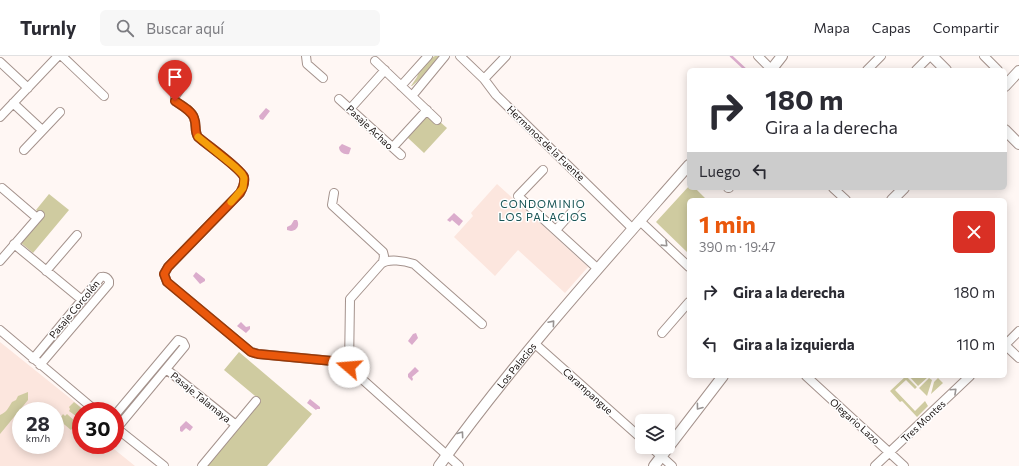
<!DOCTYPE html>
<html lang="es">
<meta charset="utf-8">
<style>
body{margin:0;font-family:Commissioner,sans-serif;background:#f7f7f7;color:#2b2b33;height:100vh;display:flex;flex-direction:column;font-size:15px;white-space:nowrap}
*{box-sizing:border-box;margin:0}
p{font-size:13px;color:#7c7c81}
.icon{flex:none;width:22px;height:22px;fill:none;stroke:currentColor;stroke-width:2;stroke-linecap:round;stroke-linejoin:round}
.map{position:relative;flex:1;overflow:hidden}
.details{position:absolute;left:687px;top:142px;width:320px;height:180px;display:flex;flex-direction:column;background:#fff;border-radius:6px;box-shadow:0 2px 10px #0003}
.details>*{flex:none}
.banner{position:absolute;left:687px;top:12px;width:320px;height:122px;border-radius:6px;box-shadow:0 2px 10px #0003;background:#fff;color:#2b2b33;overflow:hidden}
.fabs{position:absolute;left:635px;top:358px;display:grid;gap:8px}
.fabs a{display:grid;place-items:center;width:40px;height:40px;border-radius:6px;background:#fff;box-shadow:0 2px 10px #0003;font-size:20px}
.speed{position:absolute;left:12px;top:346px;display:flex;gap:8px;font-size:20px;font-weight:700;text-align:center}
.speed>*{display:grid;place-content:center;width:52px;height:52px;border-radius:50%;background:#fff;box-shadow:0 2px 10px #0003;line-height:1}
.speed small{font-size:10px;font-weight:400}
.speed .limit{border:6px solid #d22;background:#fff;color:#111}
.pin{position:absolute;display:grid;place-items:center;width:34px;height:34px;color:#fff;margin:-41px -17px;border-radius:50% 50% 50% 0;rotate:-45deg;box-shadow:0 0 4px #0007}
.pin .icon{rotate:45deg}
.me{position:absolute;width:44px;margin:-22px;rotate:288deg;stroke-linejoin:round;filter:drop-shadow(0 0 3px #0008)}
.turn{display:flex;align-items:center;gap:14px;height:84px;padding:0 12px;font-size:18px}
.turn .icon{width:52px;height:52px;stroke-width:2.5}
.turn b{display:block;font-size:28px;line-height:34px}
.then{display:flex;align-items:center;height:38px;padding:0 12px;background:#0003;gap:8px;font-size:15px}
.round{display:grid;place-items:center;flex:none;width:42px;height:42px;border-radius:6px;background:#f7f7f7}
.head{display:flex;align-items:center;justify-content:space-between;height:68px;padding:0 12px}
h1{font-size:24px;font-weight:700;line-height:30px;color:#ea580c}
ul{padding:0;list-style:none}
li{display:flex;align-items:center;gap:12px;height:52px;padding:0 12px}
li div{flex:1}
li b{display:block;font-size:15px}
li em{font-style:normal}
header{display:flex;align-items:center;gap:24px;box-sizing:border-box;height:56px;padding:0 20px;background:#fff;border-bottom:1px solid #e1e1e2}
header strong{font-size:19px}
nav{display:flex;gap:22px;margin-inline-start:auto;font-size:14px}
.search{width:280px;height:36px;background:#f7f7f7;display:flex;align-items:center;gap:10px;box-sizing:border-box;padding:0 14px;border-radius:6px;color:#7c7c81;font-size:15px}
.map>svg:first-child{display:block}
</style>
<header>
<strong>Turnly</strong>
<div class="search"><svg class="icon" aria-label="search" viewBox="0 0 24 24"><circle cx="10" cy="10" r="6"/><path d="M15 15l6 6"/></svg>Buscar aquí</div>
<nav><a>Mapa</a><a>Capas</a><a>Compartir</a></nav>
</header>
<div class="map">
<svg width="1019" height="410" viewBox="0 0 1019 410">
<rect width="100%" height="100%" fill="#fff7f4"/>
<!-- built -->
<path fill="#fce6de" fill-rule="evenodd" d="M 497,128 L 588,211 L 565,237 L 518,194 L 495,220 L 454,181 L 473,160 L 471,157 Z
M 0,286 L 86,355 L 81,355 L 81,389 L 109,389 L 135,410 L 0,410 ZM 21,355 L 55,355 L 55,389 L 21,389 Z"/>
<!-- green -->
<path fill="#cfcba0" d="M 435,0 L 440,0 C 437,3 437,6 434,9 C 427,17 420,23 412,30 L 411,30 L 417,21 L 419,15 L 431,2 Z
M 425,59 L 439,65 L 447,72 L 424,97 L 407,81 Z
M 689,130 L 689,132 L 695,132 L 707,144 L 689,144 L 689,198 L 656,166 Z
M 49,138 L 69,154 L 33,197 L 20,186 L 43,159 L 36,154 Z
M 239,296 L 312,358 L 267,410 L 206,410 L 261,345 L 224,314 Z
M 906,320 L 917,331 L 915,333 L 906,324 L 895,334 L 915,355 L 925,345 L 928,350 L 917,361 L 902,345 L 900,346 L 890,335 Z
M 909,320 L 928,320 L 928,321 L 918,330 Z
M 929,322 L 932,324 L 927,340 L 919,332 Z
M 938,322 L 943,327 L 931,338 L 934,326 Z
M 28,336 L 28,344 L 0,378 L 0,359 C 7,356 8,352 12,346 L 16,344 L 18,340 Z
M 74,346 L 85,355 L 81,355 L 80,363 L 69,355 L 70,353 L 69,351 Z
M 63,358 L 65,360 L 67,358 L 77,367 L 71,374 L 59,364 Z"/>
<!-- water -->
<path fill="#dbaccc" d="M 266,52 L 270,55 L 263,64 L 260,63 L 259,60 Z
M 342,88 L 351,92 L 349,98 C 344,99 339,96 339,91 Z
M 454,157 L 463,165 L 459,170 L 452,164 L 450,166 L 447,164 Z
M 294,164 L 297,164 C 300,169 297,175 291,175 L 287,174 L 287,171 L 291,169 Z
M 196,216 L 205,223 L 205,225 L 200,228 L 193,220 Z
M 241,266 L 246,271 L 250,270 L 250,273 L 246,277 L 237,270 Z
M 416,277 L 418,282 L 412,289 L 408,285 L 413,278 Z
M 415,311 L 419,315 L 412,321 L 413,323 L 412,325 L 408,321 L 408,318 Z
M 310,343 L 320,351 L 320,353 L 317,353 L 316,354 L 307,347 Z
M 186,365 L 193,371 L 190,375 L 186,372 L 182,376 L 180,375 L 180,371 Z"/>
<g fill="none" stroke-linecap="round" stroke-linejoin="round">
<!-- stream -->
<path stroke="#dbaccc" stroke-width="2.5" d="M 731,0 L 746,14"/>
<defs>
<path id="minor" d="M 62,0 L 104,40
M 306,0 L 307,8 L 323,22
M 460,0 L 484,23 L 496,39 L 633,173
M 758,0 L 771,13
M 984,0 L 998,14
M 375,5 L 437,64
M 0,6 L 28,32
M 867,14 L 881,0
M 916,14 L 930,0
M 484,23 L 506,0
M 401,30 L 428,0
M 180,33 L 175,40 L 175,45 C 181,49 192,55 194,62 C 197,69 194,75 198,81 C 207,89 240,112 244,121 C 245,127 243,132 240,137 L 168,211 L 164,218 L 167,226 L 251,296 L 259,298 L 343,306 L 459,410
M 412,40 L 445,0
M 339,43 L 401,99
M 13,47 L 42,74
M 350,53 L 385,14
M 0,61 L 58,0
M 393,91 L 427,54
M 24,94 L 60,56
M 543,114 L 518,140 L 598,213
M 2,132 L 37,162
M 728,132 L 729,132
M 833,132 L 846,144
M 334,137 L 332,149 L 383,196 L 384,200 L 383,206
M 640,165 L 689,211
M 556,174 L 579,148
M 14,188 L 82,244
M 0,205 L 40,159
M 46,215 L 77,179
M 0,274 L 96,355
M 662,277 L 689,246
M 534,287 L 642,383
M 1005,289 L 1019,302
M 1005,289 L 1019,275
M 33,303 L 101,221 C 105,220 107,221 109,225 L 109,228 L 40,309
M 349,311 L 350,243 L 381,208 C 388,202 405,205 414,208 L 482,268
M 166,313 L 236,369
M 806,320 L 904,410
M 115,359 L 178,284 L 183,286 L 185,290 L 117,372
M 115,371 L 164,410
M 651,391 L 672,410
M 202,410 L 256,345
M 875,410 L 970,320"/>
<g id="major">
<path d="M 932,0 L 946,14"/>
<path d="M 771,14 L 782,0"/>
<path d="M 1005,30 L 1019,15"/>
<path d="M 1005,74 L 1019,88"/>
<path d="M 892,144 L 904,132"/>
<path id="s1" d="M 439,410 C 515,304 603,207 689,109"/>
<path d="M 654,410 L 723,320"/>
</g>
</defs>
<!-- minor casing -->
<use href="#minor" stroke="#a4928c" stroke-width="10"/>
<!-- major casing -->
<use href="#major" stroke="#a4928c" stroke-width="12"/>
<!-- minor -->
<use href="#minor" stroke="#fff" stroke-width="8"/>
<!-- major -->
<use href="#major" stroke="#fff" stroke-width="10"/>
</g>
<!-- one-way arrows -->
<defs><path id="oneway-chevron" d="M-2-3.5L2.5 0L-2 3.5" fill="none" stroke-width="1.6" stroke-linecap="round" stroke-linejoin="round"/></defs>
<g stroke="#989493">
<use href="#oneway-chevron" transform="translate(665 188) rotate(44)"/>
<use href="#oneway-chevron" transform="translate(552 267) rotate(-49)"/>
<use href="#oneway-chevron" transform="translate(954 335) rotate(-43)"/>
<use href="#oneway-chevron" transform="translate(699 351) rotate(127)"/>
<use href="#oneway-chevron" transform="translate(461 378) rotate(-54)"/>
</g>
<g fill="none" stroke-linecap="round" stroke-linejoin="round">
<defs>
<path id="route" d="M 175,45 C 181,49 192,55 194,62 C 197,69 194,75 198,81 C 207,89 240,112 244,121 C 245,127 243,132 240,137 L 168,211 L 164,218 L 167,226 L 251,296 L 258,298 L 343,306 L 349,311"/>
</defs>
<!-- route casing -->
<use href="#route" stroke="#983908" stroke-width="10"/>
<!-- route -->
<use href="#route" stroke="#ea580c" stroke-width="7"/>
<!-- slow -->
<path stroke="#f59e0b" stroke-width="7" d="M 198,81 L 235,111 L 242,118 L 244,122 L 243,132 L 231,146"/>
</g>
<g text-anchor="middle" stroke-width="3" stroke-linejoin="round" paint-order="stroke">
<!-- street labels -->
<g font-size="10" fill="#191210" stroke="#fff">
<text transform="translate(370 71) rotate(43)" y="4">Pasaje Achao</text>
<text transform="translate(546 87) rotate(44)" y="4">Hermanos de la Fuente</text>
<text transform="translate(74 253) rotate(-50)" y="4">Pasaje Corcolén</text>
<text dy="4" stroke="none"><textPath href="#s1" startOffset="127">Los Palacios</textPath></text>
<text transform="translate(588 335) rotate(42)" y="4">Carampangue</text>
<text transform="translate(201 341) rotate(39)" y="4">Pasaje Talamaya</text>
<text transform="translate(855 365) rotate(42)" y="4">Olegario Lazo</text>
<text transform="translate(923 365) rotate(-43)" y="4">Tres Montes</text>
</g>
<!-- neighbourhood labels -->
<g font-size="11" letter-spacing="1" fill="#185455" stroke="#fff">
<text x="543" y="152">CONDOMINIO<tspan x="543" dy="13">LOS PALACIOS</tspan></text>
</g>
</g>
</svg>
<div class="fabs">
<a><svg class="icon" aria-label="layers" viewBox="0 0 24 24"><path d="M12 4l9 5-9 5-9-5zM3 14l9 5 9-5"/></svg></a>
</div>
<div class="speed"><div>28<small>km/h</small></div><div class="limit">30</div></div>
<div class="pin" style="left:175px;top:45px;background:#d93025"><svg class="icon" aria-label="arrive" viewBox="0 0 24 24"><path d="M6 21V4h12l-3 4 3 4H6"/></svg></div>
<svg class="me" style="left:349px;top:311px" viewBox="-20 -20 40 40"><circle r="19" fill="#fff"/><path d="M0-13L10 11 0 6-10 11z" fill="#ea580c"/></svg>
<div class="banner">
<div class="turn"><svg class="icon" aria-label="right" viewBox="0 0 24 24"><path d="M7 20v-9h11M14 6l5 5-5 5"/></svg><div><b>180 m</b>Gira a la derecha</div></div>
<div class="then">Luego<svg class="icon" aria-label="left" viewBox="0 0 24 24"><path d="M17 20v-9H6M10 6l-5 5 5 5"/></svg></div>
</div>
<section class="details">
<div class="head"><div><h1>1 min</h1><p>390 m · 19:47</p></div><a class="round" style="background:#d93025;color:#fff"><svg class="icon" aria-label="close" viewBox="0 0 24 24"><path d="M6 6l12 12M18 6L6 18"/></svg></a></div>
<ul>
<li><svg class="icon" aria-label="right" viewBox="0 0 24 24"><path d="M7 20v-9h11M14 6l5 5-5 5"/></svg><div><b>Gira a la derecha</b></div><em>180 m</em></li>
<li><svg class="icon" aria-label="left" viewBox="0 0 24 24"><path d="M17 20v-9H6M10 6l-5 5 5 5"/></svg><div><b>Gira a la izquierda</b></div><em>110 m</em></li>
</ul>
</section>
</div>
